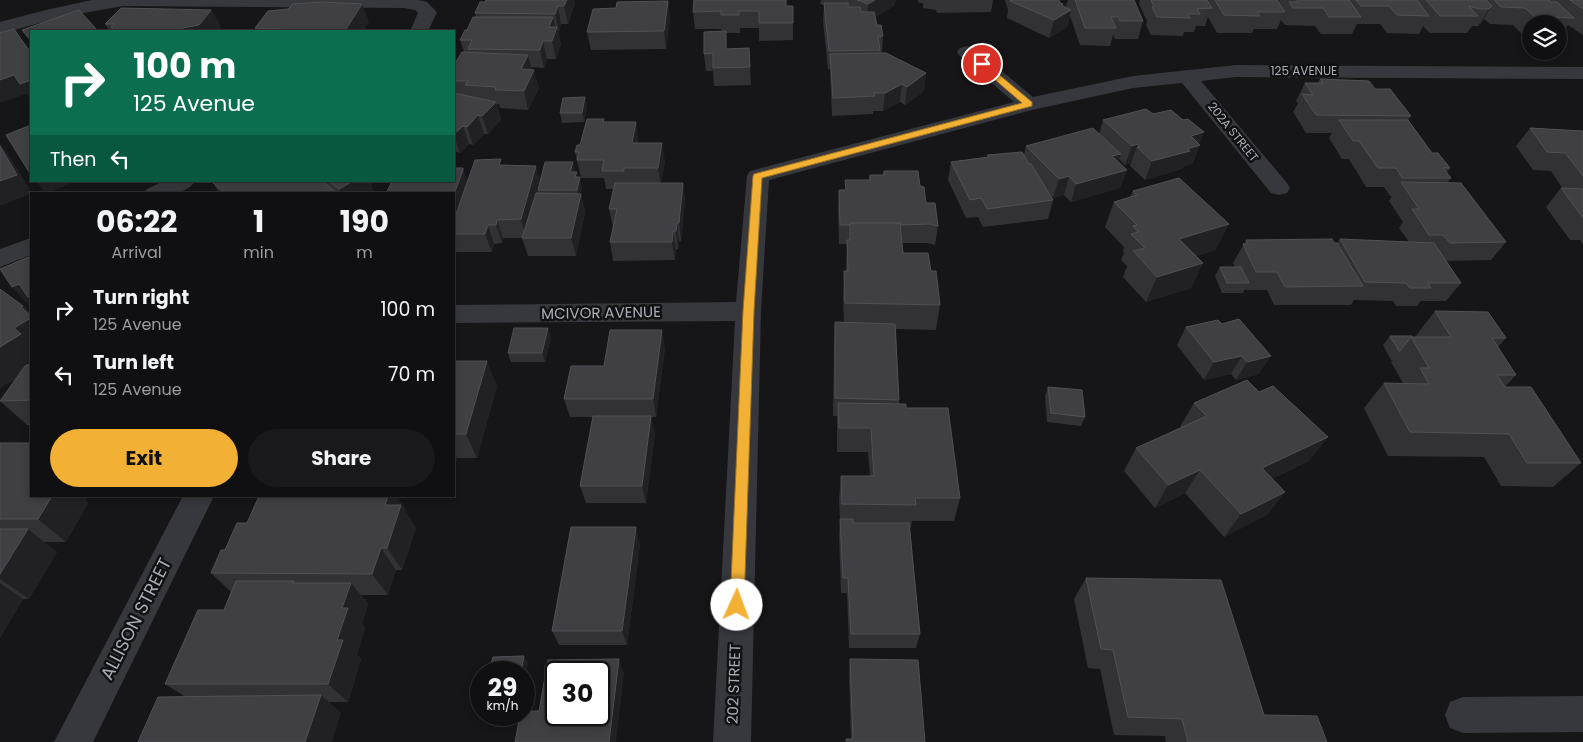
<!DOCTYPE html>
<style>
body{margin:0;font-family:Poppins,sans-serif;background:#19191b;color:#f1f3f6;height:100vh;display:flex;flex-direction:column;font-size:19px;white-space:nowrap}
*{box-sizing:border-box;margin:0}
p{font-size:16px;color:#9c9d9f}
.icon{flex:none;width:28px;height:28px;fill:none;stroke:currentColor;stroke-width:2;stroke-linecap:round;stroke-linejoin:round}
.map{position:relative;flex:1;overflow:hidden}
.details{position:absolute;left:30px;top:192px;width:425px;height:305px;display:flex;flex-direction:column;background:#101012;border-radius:0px;box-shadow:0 2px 8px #0003,0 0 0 1px #303032}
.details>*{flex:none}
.banner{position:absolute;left:30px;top:30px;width:425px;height:152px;border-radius:0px;box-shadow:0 2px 8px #0003,0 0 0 1px #303032;background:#0b6e4f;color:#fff;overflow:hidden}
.tools{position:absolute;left:1522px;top:15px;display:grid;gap:10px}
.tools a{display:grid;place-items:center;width:45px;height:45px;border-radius:50%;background:#101012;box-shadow:0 2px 8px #0003,0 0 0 1px #303032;font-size:25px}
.speed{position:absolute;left:470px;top:661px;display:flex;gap:10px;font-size:25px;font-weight:700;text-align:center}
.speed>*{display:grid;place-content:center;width:65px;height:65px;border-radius:50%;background:#101012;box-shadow:0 2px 8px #0003,0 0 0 1px #303032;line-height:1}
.speed small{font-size:12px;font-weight:400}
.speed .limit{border:2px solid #111;border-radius:8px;background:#fff;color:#111}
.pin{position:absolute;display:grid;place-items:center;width:42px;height:42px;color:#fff;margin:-21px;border:2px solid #fff;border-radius:50%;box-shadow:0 1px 5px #0007}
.me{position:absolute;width:55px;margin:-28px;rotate:2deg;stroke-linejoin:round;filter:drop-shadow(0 0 4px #0008)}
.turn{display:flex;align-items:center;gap:18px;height:105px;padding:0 20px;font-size:22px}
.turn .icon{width:65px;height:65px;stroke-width:2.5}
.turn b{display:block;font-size:35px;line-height:42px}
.then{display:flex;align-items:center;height:48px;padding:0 20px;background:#0003;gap:10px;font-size:19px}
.eta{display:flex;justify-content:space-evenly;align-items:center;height:85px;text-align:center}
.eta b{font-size:30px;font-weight:700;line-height:35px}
.primary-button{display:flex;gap:10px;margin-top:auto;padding:10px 20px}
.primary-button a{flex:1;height:58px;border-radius:30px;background:#f2b134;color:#111;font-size:20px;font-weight:700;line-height:58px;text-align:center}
.primary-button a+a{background:#19191b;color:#f1f3f6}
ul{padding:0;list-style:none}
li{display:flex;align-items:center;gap:15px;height:65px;padding:0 20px}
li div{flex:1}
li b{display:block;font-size:19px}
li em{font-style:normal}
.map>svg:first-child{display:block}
</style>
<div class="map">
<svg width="1583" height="742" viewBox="0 0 1583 742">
<rect width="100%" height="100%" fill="#161618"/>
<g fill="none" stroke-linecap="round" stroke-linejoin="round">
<!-- street -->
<path fill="#37383d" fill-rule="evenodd" d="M 92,0 L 418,0 L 427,2 L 437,12 L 428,31 L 410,31 L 418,13 L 415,10 L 404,8 L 123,6 L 61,17 L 0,34 L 0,22 L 46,10 Z
M 967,46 L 974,48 L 1033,97 L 1133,76 L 1236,65 L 1583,67 L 1583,79 L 1236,77 L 1201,81 L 1287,183 L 1290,188 L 1287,193 L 1279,195 L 1271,193 L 1182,83 L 1133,88 L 1032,110 L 769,180 L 761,311 L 751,742 L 713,742 L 735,321 L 454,323 L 454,305 L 736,302 L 747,176 L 750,171 L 1014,102 L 960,56 L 957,52 L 960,48 Z
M 164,181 L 195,181 C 185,197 160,194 144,194 L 147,189 Z
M 31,238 L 31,255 L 0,267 L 0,249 Z
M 183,496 L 214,496 L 93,742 L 54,742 Z
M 1583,696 L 1583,732 L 1463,733 L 1450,728 L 1445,715 L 1450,702 L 1463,697 Z"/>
</g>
<!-- wall -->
<path fill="#323236" d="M 486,0 L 574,0 L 575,3 L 568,24 L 561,24 L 559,31 L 558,31 L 561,45 L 556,59 L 547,59 L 544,68 L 531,67 L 539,88 L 528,110 L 500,108 L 499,104 L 497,104 L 501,120 L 488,134 L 484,134 L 473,145 L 469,144 L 460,153 L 454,151 L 454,65 L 464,52 L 460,40 L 476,17 L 475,13 Z
M 821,0 L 897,0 L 895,2 L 895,5 L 875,17 L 877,25 L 883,36 L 882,53 L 926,73 L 924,91 L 905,105 L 900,102 L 883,111 L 873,111 L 873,114 L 832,116 L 830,69 L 828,69 L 823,21 L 824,5 L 820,4 Z
M 918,0 L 993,0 L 991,12 L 937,13 L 936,10 L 923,8 L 923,3 L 919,3 Z
M 1005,0 L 1059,0 L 1060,3 L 1063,4 L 1062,6 L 1067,8 L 1066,5 L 1068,0 L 1134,0 L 1143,21 L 1138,39 L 1115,39 L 1113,35 L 1110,46 L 1080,45 L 1070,16 L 1067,27 L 1049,38 L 1007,18 L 1008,10 Z
M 1140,0 L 1207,0 L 1211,6 L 1208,1 L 1209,0 L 1277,0 L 1284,11 L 1278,2 L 1279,0 L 1583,0 L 1583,35 L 1568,25 L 1561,35 L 1559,35 L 1559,24 L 1531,24 L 1531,35 L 1523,35 L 1513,25 L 1490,24 L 1484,19 L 1481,23 L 1478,26 L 1472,26 L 1467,33 L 1430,33 L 1423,26 L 1419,34 L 1387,33 L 1380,24 L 1357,24 L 1352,34 L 1321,34 L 1315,26 L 1285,25 L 1281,20 L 1277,29 L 1254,29 L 1252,33 L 1217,33 L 1208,17 L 1205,26 L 1196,26 L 1194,32 L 1184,32 L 1183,36 L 1151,35 L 1146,25 L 1147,21 L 1139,4 Z
M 668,1 L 670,19 L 666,49 L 591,50 L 587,32 L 616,8 Z
M 786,6 L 793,23 L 793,40 L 759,41 L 759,28 L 740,28 L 740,33 L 726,33 L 727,49 L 749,48 L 751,85 L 714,86 L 713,71 L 706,71 L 704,54 L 722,31 L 721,29 L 695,29 L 693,12 Z
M 211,10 L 221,27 L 218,31 L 110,31 L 105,24 Z
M 369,22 L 363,31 L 256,31 L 255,28 Z
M 1320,79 L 1375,89 L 1411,116 L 1408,120 L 1432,153 L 1450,168 L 1447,173 L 1451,178 L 1448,182 L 1506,242 L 1491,260 L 1446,261 L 1461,283 L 1446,301 L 1421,301 L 1417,306 L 1396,306 L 1393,301 L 1354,300 L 1351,305 L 1274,305 L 1267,290 L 1246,290 L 1245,289 L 1243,293 L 1222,293 L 1215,276 L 1220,267 L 1235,267 L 1233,263 L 1246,240 L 1334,243 L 1337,243 L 1340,239 L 1409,242 L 1399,228 L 1403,222 L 1389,201 L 1392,196 L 1390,196 L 1384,187 L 1366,187 L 1349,159 L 1342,159 L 1329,138 L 1332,133 L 1306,133 L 1293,112 L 1298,103 L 1296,101 L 1305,83 L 1318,83 Z
M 587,107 L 584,122 L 562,123 L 560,113 Z
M 1153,114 L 1199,144 L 1193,163 L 1184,166 L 1182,169 L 1145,180 L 1130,166 L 1131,163 L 1125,165 L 1119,159 L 1118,162 L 1127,170 L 1120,188 L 1071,202 L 1064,195 L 1053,198 L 1048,192 L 1053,200 L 1048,219 L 983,227 L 978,217 L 966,218 L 948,180 L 951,162 L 987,157 L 987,155 L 1024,155 L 1026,146 L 1099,134 L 1103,120 Z
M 604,122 L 636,122 L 638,140 L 638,143 L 665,161 L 661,183 L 683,183 L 685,201 L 681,241 L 679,241 L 678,249 L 676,249 L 675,260 L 613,261 L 610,242 L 613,227 L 609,209 L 613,189 L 606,189 L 604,178 L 581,178 L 575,152 L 580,145 Z
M 1530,128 L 1583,131 L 1583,245 L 1580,240 L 1570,240 L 1546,207 L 1561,188 L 1563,189 L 1551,171 L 1533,170 L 1516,146 Z
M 503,165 L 540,181 L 575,171 L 575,172 L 582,187 L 580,194 L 581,194 L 585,212 L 576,256 L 528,256 L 522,238 L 503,238 L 502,243 L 494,244 L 492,252 L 456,252 L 454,247 L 454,194 L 468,181 Z
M 884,171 L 920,186 L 926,203 L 938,226 L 935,245 L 927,243 L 902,243 L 903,253 L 931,271 L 940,305 L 936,330 L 896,329 L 899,400 L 899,404 L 906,408 L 960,498 L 954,521 L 912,521 L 911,527 L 910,527 L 920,634 L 916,648 L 849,648 L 847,593 L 841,593 L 839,536 L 840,519 L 839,499 L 841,476 L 870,476 L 868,452 L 837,452 L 837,416 L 833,416 L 834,340 L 835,322 L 844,322 L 843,296 L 844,271 L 846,271 L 847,244 L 839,244 L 838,208 L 839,190 L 845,190 L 845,180 L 869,180 L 870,175 L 883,175 Z
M 217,181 L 377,181 L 371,185 L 374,192 L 372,194 L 220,194 L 213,183 Z
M 1133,191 L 1216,250 L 1196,256 L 1203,263 L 1191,288 L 1146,302 L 1123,277 L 1127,266 L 1121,260 L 1124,253 L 1123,252 L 1124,247 L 1105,227 L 1114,202 L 1130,197 Z
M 23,306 L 31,314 L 31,425 L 27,425 L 0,401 L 18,377 L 0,388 Z
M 1435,311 L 1506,338 L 1498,347 L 1516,375 L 1505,387 L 1581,463 L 1553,487 L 1501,486 L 1484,457 L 1388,456 L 1364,408 L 1384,383 L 1403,383 L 1391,362 L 1393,360 L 1391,360 L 1383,345 L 1390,336 L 1415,337 Z
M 1222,324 L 1259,374 L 1236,380 L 1231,374 L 1204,380 L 1177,345 L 1186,327 Z
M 548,328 L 551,337 L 545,362 L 511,362 L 508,353 Z
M 665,348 L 656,417 L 651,417 L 655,434 L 646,503 L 586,503 L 580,486 L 593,417 L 570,417 L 564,399 L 604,366 Z
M 454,361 L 497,386 L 477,458 L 457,458 L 454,469 Z
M 1048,387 L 1085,417 L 1081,426 L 1047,422 L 1045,396 Z
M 1259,392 L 1328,437 L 1309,461 L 1272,479 L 1285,492 L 1267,515 L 1224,537 L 1185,493 L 1155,508 L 1124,471 L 1136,448 L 1181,428 L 1180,427 L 1194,403 Z
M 0,443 L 31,496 L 87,496 L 85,500 L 88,503 L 66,542 L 44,542 L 57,552 L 29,599 L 23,599 L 0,638 Z
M 406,509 L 405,511 L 416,528 L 402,570 L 396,570 L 388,595 L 361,595 L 368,604 L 362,624 L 365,628 L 357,655 L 361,659 L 348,702 L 328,702 L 341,713 L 184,696 L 165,684 L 224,610 L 231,592 L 211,573 L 225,550 L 247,523 Z
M 640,544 L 627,645 L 559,645 L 552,631 Z
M 1086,578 L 1264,715 L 1327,742 L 1166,742 L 1165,736 L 1114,735 L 1100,669 L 1088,668 L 1074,599 Z
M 850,659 L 925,742 L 846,742 L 846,739 L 851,739 L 849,673 Z"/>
<!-- shaded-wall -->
<path fill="#212124" d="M 567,0 L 574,0 L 575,3 L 568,24 L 564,6 Z
M 875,0 L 897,0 L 895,2 L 895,5 L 867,21 L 868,4 Z
M 668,1 L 670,19 L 666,49 L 664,31 Z
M 362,4 L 369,22 L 363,31 L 345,31 Z
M 1063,4 L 1060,17 L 1071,10 L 1067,27 L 1049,38 L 1054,20 L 1061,5 Z
M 558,6 L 561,24 L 559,31 L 555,14 Z
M 1492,6 L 1481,23 L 1478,26 L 1489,9 Z
M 211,10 L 221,27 L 218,31 L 177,31 Z
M 553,17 L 556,31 L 557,27 L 561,45 L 556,59 L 549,27 Z
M 543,41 L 547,59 L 544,68 L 540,50 Z
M 528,55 L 533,73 L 521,69 Z
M 534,70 L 539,88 L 528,110 L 524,91 Z
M 926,73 L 924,91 L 905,105 L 907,87 Z
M 14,75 L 31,80 L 31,100 L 26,94 L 0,103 L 0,80 Z
M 902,84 L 900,102 L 883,111 L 885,93 Z
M 585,97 L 587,107 L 584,122 L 582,113 Z
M 496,102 L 501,120 L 488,134 L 482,116 Z
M 478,115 L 484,134 L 473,145 L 467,127 Z
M 636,122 L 638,140 L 635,161 L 632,143 Z
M 463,126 L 469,144 L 460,153 L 454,135 Z
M 1204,132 L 1199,145 L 1200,145 L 1193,163 L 1184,166 L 1182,169 L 1145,180 L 1152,161 L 1191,136 Z
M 662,143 L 665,161 L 661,187 L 658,168 Z
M 0,144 L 8,154 L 32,193 L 0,206 Z
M 1138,144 L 1131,163 L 1125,165 L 1132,146 Z
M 1121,154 L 1114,172 L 1112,156 Z
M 573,162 L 575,171 L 573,182 L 570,172 Z
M 536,166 L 541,184 L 538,190 L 538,193 L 526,238 L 521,219 Z
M 463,168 L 469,186 L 454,229 L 454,194 Z
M 1127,170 L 1120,188 L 1071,202 L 1076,184 Z
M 577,172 L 579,181 L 580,177 L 582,187 L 579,200 L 575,177 Z
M 1069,176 L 1064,195 L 1053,198 L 1059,179 Z
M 36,181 L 76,181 L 46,194 Z
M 353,181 L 377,181 L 371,185 L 374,192 L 372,194 L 342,194 L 339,189 Z
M 683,183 L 685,201 L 681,241 L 679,223 Z
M 581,194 L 585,212 L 576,256 L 571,238 Z
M 497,220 L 503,238 L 502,243 L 496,225 Z
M 677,223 L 679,241 L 678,249 L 676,231 Z
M 1229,224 L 1216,250 L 1168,265 L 1179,239 Z
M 488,225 L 494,244 L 492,252 L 485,234 Z
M 673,231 L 676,249 L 675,260 L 672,242 Z
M 1203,263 L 1191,288 L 1146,302 L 1157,277 Z
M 19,284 L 31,296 L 31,308 L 12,287 Z
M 23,306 L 31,314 L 31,368 L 0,388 L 0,347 L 14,328 L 21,307 Z
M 548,328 L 551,337 L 545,362 L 542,353 Z
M 662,330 L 665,348 L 656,417 L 653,399 Z
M 1242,356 L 1231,374 L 1204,380 L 1214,362 Z
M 1271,356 L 1259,374 L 1236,380 L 1247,362 Z
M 487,361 L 497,386 L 477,458 L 466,434 Z
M 651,416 L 655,434 L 646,503 L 642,486 Z
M 1328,437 L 1309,461 L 1245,492 L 1262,468 Z
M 454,452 L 457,458 L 454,469 Z
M 1200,470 L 1185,493 L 1155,508 L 1168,485 Z
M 1285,492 L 1267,515 L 1224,537 L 1241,514 Z
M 52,496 L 87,496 L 85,500 L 88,503 L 66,542 L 38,519 Z
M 388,496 L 397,496 L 406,509 L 405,511 L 416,528 L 402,570 L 387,548 L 385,505 Z
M 636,527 L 640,544 L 627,645 L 622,631 Z
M 28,529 L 57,552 L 29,599 L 0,579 L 0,574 Z
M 381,548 L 396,570 L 388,595 L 372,574 Z
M 0,583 L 23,599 L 0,638 Z
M 351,583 L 368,604 L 362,624 L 365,628 L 357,655 L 361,659 L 348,702 L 328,684 L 342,608 Z
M 524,656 L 528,663 L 524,689 L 524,672 L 521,672 Z
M 619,659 L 624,673 L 616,742 L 609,742 Z
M 321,695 L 341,713 L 332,742 L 305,742 Z"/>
<!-- building -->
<path fill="#3f3f44" stroke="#4f5156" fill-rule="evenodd" d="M 486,0 L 567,0 L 564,6 L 558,6 L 555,14 L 475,13 L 480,2 L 485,2 Z
M 694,0 L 786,0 L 786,6 L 793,6 L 793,23 L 759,23 L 759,11 L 739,11 L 739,15 L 721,15 L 721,11 L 693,12 Z
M 857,0 L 875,0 L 868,4 Z
M 1012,0 L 1059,0 L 1060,3 L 1063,4 L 1061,5 L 1071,10 L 1054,20 L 1010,1 Z
M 1075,0 L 1134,0 L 1143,21 L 1120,21 L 1118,17 L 1111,17 L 1116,28 L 1085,28 Z
M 1151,0 L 1207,0 L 1212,8 L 1197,9 L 1200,14 L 1188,14 L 1190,18 L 1157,17 L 1152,7 L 1154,7 Z
M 1215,0 L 1277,0 L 1285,12 L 1257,12 L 1260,16 L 1224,15 Z
M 1297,0 L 1349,0 L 1361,17 L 1329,17 L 1323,8 L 1293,8 L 1289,2 L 1298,2 Z
M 1356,0 L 1417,0 L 1429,16 L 1397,15 L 1389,6 L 1361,6 Z
M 1426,0 L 1486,0 L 1492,6 L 1489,9 L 1479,9 L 1469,6 L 1478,16 L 1440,16 Z
M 1494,0 L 1549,0 L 1551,2 L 1557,2 L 1574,18 L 1535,17 L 1525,8 L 1501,7 Z
M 1570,0 L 1583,0 L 1583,9 Z
M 668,1 L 664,31 L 587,32 L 593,9 L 616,8 L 617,2 Z
M 322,2 L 362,4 L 345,31 L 297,31 L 298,30 L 255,28 L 268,11 L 288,9 L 293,4 Z
M 824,3 L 848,3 L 848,7 L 860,7 L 861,12 L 874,12 L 877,25 L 881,25 L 883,36 L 878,37 L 880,50 L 829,51 Z
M 121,8 L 211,10 L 199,25 L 183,28 L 177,31 L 115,31 L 111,27 L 115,24 L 105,24 Z
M 79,10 L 98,31 L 31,31 L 31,41 L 22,30 Z
M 473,17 L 553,17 L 549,27 L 557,27 L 552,41 L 543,41 L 540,50 L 468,49 L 472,40 L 460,40 L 465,30 L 467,30 Z
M 14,29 L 31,53 L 31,80 L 20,84 L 14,75 L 0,80 L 0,33 Z
M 726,31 L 726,49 L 749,48 L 750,67 L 713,68 L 713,53 L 704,54 L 704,32 Z
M 462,52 L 528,55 L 521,69 L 534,70 L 524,91 L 495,90 L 496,87 L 465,85 L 468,81 L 454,81 L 454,65 Z
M 886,53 L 926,73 L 907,87 L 902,84 L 885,93 L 874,93 L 875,96 L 833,98 L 830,54 Z
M 1320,79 L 1369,81 L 1375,89 L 1390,89 L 1411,116 L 1316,115 L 1302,94 L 1313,95 L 1305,83 L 1323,83 Z
M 454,93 L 496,102 L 482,116 L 478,115 L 467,127 L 463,126 L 454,134 Z
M 585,97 L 582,113 L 560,113 L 563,98 Z
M 1146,109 L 1153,114 L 1171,110 L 1183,120 L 1188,119 L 1204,132 L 1191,136 L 1200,145 L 1187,149 L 1190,151 L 1152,161 L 1137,147 L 1140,147 L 1138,144 L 1132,146 L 1103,120 Z
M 587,119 L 604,119 L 603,122 L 636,122 L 632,143 L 662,143 L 658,168 L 624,168 L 624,171 L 602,171 L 604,160 L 577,160 L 579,152 L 575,152 L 577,145 L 580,145 Z
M 1339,120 L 1408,120 L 1432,153 L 1438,153 L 1450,168 L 1443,168 L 1451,178 L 1402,178 L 1396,168 L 1378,168 L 1359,141 L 1353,141 Z
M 31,125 L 31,175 L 6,135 Z
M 1093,128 L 1121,154 L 1112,156 L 1127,170 L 1076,184 L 1069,176 L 1059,179 L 1026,146 Z
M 1530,128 L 1583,131 L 1583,176 L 1565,153 L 1547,152 Z
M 0,146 L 17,175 L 0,181 Z
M 1022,152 L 1029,164 L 1031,164 L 1053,200 L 987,209 L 981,198 L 970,200 L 951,162 L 989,157 L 987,155 Z
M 501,159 L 499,165 L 536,166 L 521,219 L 497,220 L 496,225 L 488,225 L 485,234 L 454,234 L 454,220 L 475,160 Z
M 545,162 L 573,162 L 570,172 L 577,172 L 575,177 L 580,177 L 577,190 L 538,190 Z
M 454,168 L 463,168 L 463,170 L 454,194 L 386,194 L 392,181 L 454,181 Z
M 884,171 L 918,171 L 920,186 L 924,187 L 926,203 L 935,203 L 938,226 L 930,224 L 901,225 L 900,223 L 850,223 L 850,225 L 840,225 L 839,190 L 846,190 L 845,180 L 870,180 L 870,175 L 884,175 Z
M 1179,178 L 1229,224 L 1179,239 L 1203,263 L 1157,277 L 1133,251 L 1145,248 L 1131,234 L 1138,232 L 1133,226 L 1137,225 L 1114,202 L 1137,195 L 1133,191 Z
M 217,181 L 322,181 L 338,194 L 227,194 L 213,183 Z
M 329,181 L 353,181 L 339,189 Z
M 1401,182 L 1461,183 L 1506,242 L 1450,243 L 1443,235 L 1429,235 L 1412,209 L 1419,209 Z
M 615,183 L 683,183 L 679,223 L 677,223 L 676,231 L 673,231 L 672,242 L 610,242 L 617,209 L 609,209 Z
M 1561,188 L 1583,189 L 1583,218 Z
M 536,193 L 581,194 L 571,238 L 522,238 Z
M 850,223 L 900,223 L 903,253 L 928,253 L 931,271 L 936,271 L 940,305 L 845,303 L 844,271 L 848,271 L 847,240 L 850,240 Z
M 1332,239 L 1334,243 L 1337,243 L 1363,286 L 1285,287 L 1277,272 L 1256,272 L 1243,244 L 1248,244 L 1246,240 Z
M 1340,239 L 1434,243 L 1461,283 L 1428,283 L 1431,288 L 1410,288 L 1406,283 L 1365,282 Z
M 31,256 L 31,296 L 28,297 L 19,284 L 12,287 L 0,269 Z
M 1220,267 L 1241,267 L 1249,283 L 1227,283 Z
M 0,289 L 23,306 L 21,307 L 31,316 L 31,318 L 14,328 L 21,334 L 0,347 Z
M 1435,311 L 1488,312 L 1506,338 L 1492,338 L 1516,375 L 1497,375 L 1505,387 L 1531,387 L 1581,463 L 1527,463 L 1509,434 L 1410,432 L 1384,383 L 1429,384 L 1420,368 L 1429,368 L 1411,337 L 1451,337 Z
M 1239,319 L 1271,356 L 1247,362 L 1242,356 L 1214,362 L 1186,327 L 1218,320 L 1222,324 Z
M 835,322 L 895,324 L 899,400 L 835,398 Z
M 514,328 L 548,328 L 542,353 L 508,353 Z
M 610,330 L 662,330 L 653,399 L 564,399 L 571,366 L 604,366 Z
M 1390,336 L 1412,336 L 1412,337 L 1411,337 L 1400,351 L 1399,351 Z
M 454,361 L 487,361 L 466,434 L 454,434 Z
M 31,363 L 31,400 L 0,401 L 25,366 Z
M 1247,380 L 1259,392 L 1273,386 L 1328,437 L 1262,468 L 1285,492 L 1241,514 L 1200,470 L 1168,485 L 1136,448 L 1207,416 L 1194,403 Z
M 1048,387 L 1082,390 L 1085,417 L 1051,413 Z
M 838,403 L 906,404 L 906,408 L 948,408 L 960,498 L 915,498 L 916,505 L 842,504 L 841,476 L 874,476 L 871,428 L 839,428 Z
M 593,416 L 651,416 L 642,486 L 580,486 Z
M 0,443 L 31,443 L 31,496 L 52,496 L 38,519 L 0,519 Z
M 259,496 L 388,496 L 385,505 L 401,505 L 387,548 L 381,548 L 372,574 L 211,573 L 221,550 L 225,550 L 237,523 L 247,523 Z
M 840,519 L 853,519 L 853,523 L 909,523 L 920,634 L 851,634 L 848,578 L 843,578 Z
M 571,527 L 636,527 L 622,631 L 552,631 Z
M 0,529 L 28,529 L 0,574 Z
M 1086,578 L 1221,580 L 1264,715 L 1317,716 L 1327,742 L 1188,742 L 1182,719 L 1128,717 L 1113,650 L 1101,649 Z
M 236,581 L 294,581 L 293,583 L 351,583 L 342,608 L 348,608 L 337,640 L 343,640 L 328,684 L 165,684 L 198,610 L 224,610 Z
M 524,656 L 521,672 L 489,672 L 493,657 Z
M 619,659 L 609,742 L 515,742 L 520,715 L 524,715 L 524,711 L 539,711 L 548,660 ZM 556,672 L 599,672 L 599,715 L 556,715 Z
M 850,659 L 918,660 L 925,742 L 846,742 L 846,739 L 853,739 Z
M 321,695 L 305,742 L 138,742 L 158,697 Z"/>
<!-- route -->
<path fill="#f2b134" stroke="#9d7322" d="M 979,63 L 985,63 L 1032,102 L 1032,106 L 762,178 L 754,311 L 744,605 L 742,609 L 737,611 L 732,609 L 730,605 L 743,311 L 753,176 L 754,174 L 1022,103 L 979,66 Z"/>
<g text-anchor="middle" stroke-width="5" stroke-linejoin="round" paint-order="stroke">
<!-- far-street labels -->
<g font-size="12" fill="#a8adb8" stroke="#111113">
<text x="1304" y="75">125 AVENUE</text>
<text transform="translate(1233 132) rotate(51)" y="4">202A STREET</text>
</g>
<!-- street labels -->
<g font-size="15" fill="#a8adb8" stroke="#111113">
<text transform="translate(601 313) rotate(-1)" y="5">MCIVOR AVENUE</text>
<text transform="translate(734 684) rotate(-88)" y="5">202 STREET</text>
</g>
<!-- near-street labels -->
<g font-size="18" fill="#a8adb8" stroke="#111113">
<text transform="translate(136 619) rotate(-63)" y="6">ALLISON STREET</text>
</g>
</g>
</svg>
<div class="tools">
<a><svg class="icon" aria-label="layers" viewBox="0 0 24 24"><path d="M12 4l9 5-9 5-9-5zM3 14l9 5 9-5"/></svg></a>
</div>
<div class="speed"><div>29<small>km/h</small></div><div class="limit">30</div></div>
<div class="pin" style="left:982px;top:64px;background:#d93025"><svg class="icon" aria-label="arrive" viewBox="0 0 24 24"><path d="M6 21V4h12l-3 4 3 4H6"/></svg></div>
<svg class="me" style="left:737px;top:605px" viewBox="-20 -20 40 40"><circle r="19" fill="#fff"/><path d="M0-13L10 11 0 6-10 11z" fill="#f2b134"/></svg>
<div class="banner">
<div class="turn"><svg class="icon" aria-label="right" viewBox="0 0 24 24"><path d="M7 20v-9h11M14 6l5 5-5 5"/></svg><div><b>100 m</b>125 Avenue</div></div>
<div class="then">Then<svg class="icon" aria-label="left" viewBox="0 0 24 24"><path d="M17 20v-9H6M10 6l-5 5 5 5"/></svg></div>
</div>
<section class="details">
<div class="eta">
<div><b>06:22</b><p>Arrival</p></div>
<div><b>1</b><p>min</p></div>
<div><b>190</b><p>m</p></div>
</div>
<ul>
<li><svg class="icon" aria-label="right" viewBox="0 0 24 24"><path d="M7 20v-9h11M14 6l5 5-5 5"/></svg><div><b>Turn right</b><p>125 Avenue</p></div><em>100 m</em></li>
<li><svg class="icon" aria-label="left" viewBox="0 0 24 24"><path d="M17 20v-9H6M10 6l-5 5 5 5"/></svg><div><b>Turn left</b><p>125 Avenue</p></div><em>70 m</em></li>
</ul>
<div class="primary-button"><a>Exit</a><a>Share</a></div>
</section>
</div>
